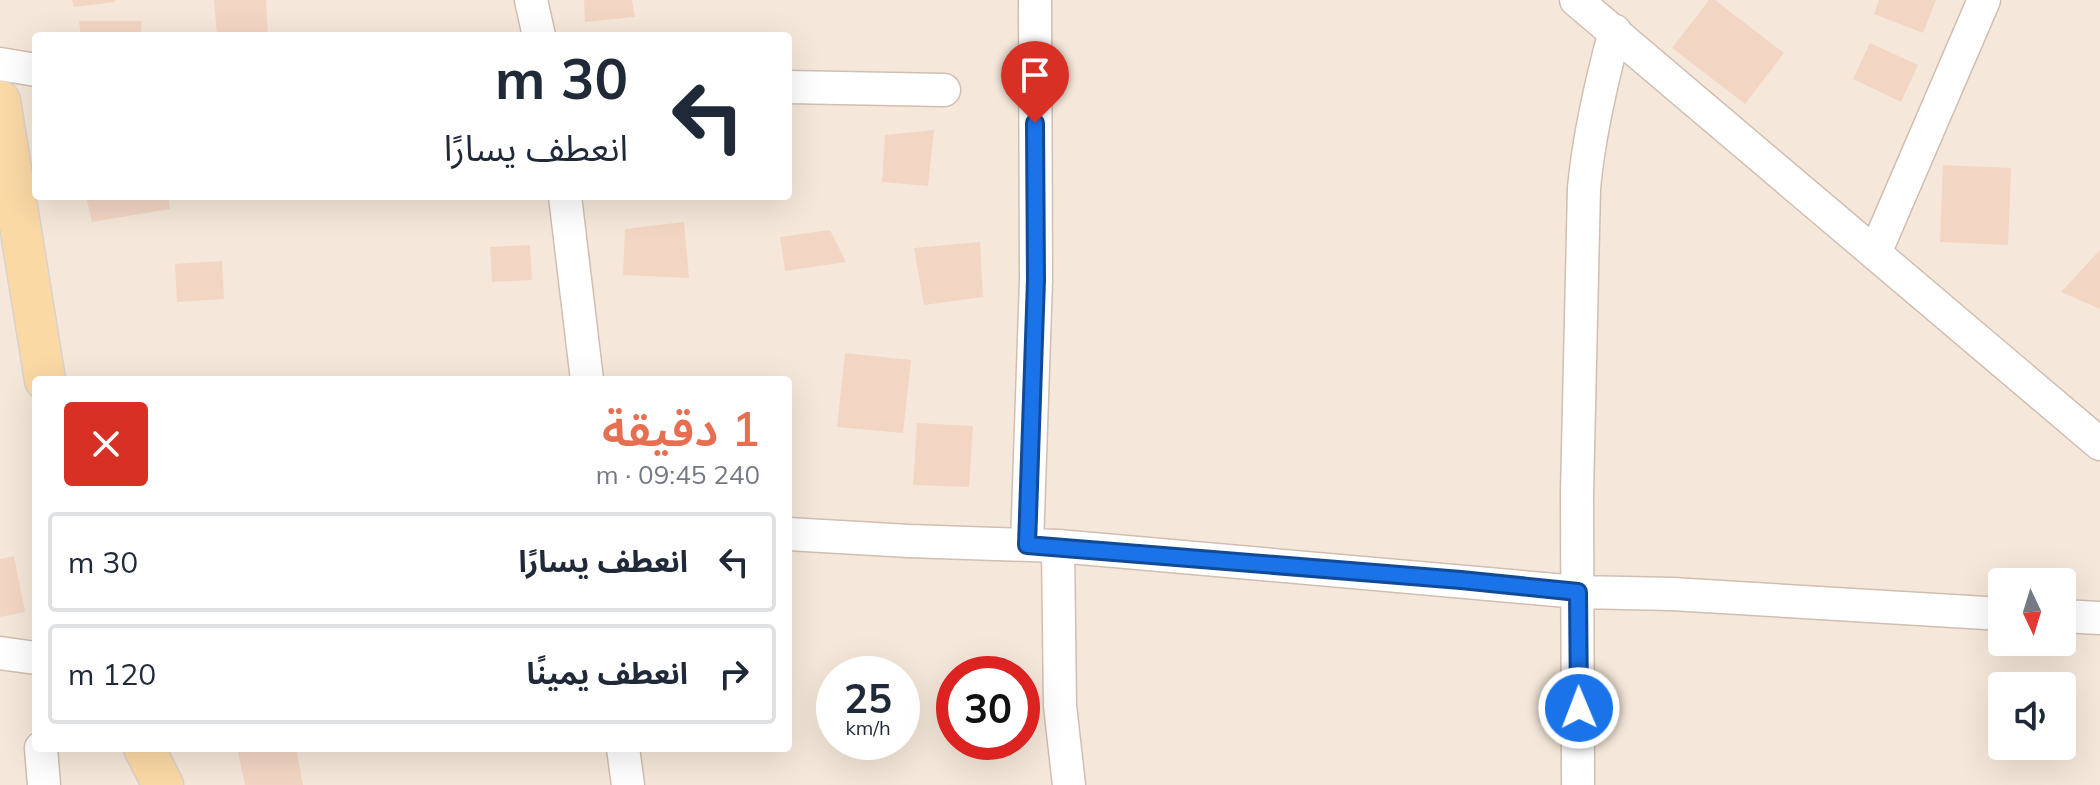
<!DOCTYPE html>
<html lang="ar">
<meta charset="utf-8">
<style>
body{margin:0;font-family:Mulish,"Noto Sans Arabic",sans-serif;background:#f6f6f7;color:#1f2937;direction:rtl;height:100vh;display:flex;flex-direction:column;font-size:30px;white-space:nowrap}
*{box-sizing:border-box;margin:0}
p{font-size:26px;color:#747a83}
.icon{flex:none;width:44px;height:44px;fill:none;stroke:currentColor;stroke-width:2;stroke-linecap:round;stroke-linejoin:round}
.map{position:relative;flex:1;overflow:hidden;direction:ltr}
.drawer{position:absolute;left:32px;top:376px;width:760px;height:376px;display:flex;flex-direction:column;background:#fff;border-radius:8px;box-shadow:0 8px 32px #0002;direction:rtl}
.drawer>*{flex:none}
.guide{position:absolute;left:32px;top:32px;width:760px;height:168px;border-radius:8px;box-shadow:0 8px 32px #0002;direction:rtl;background:#fff;color:#1f2937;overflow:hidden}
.needle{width:52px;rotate:176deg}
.tools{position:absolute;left:1988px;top:568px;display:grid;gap:16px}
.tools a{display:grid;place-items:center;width:88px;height:88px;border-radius:8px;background:#fff;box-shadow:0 8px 32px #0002;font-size:40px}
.speed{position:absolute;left:816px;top:656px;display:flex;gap:16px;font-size:40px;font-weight:700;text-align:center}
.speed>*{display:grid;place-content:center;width:104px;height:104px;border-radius:50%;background:#fff;box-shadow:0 8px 32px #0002;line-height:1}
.speed small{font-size:20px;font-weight:400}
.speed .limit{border:12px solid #d22;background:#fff;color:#111}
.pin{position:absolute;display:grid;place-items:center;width:68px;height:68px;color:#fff;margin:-82px -34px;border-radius:50% 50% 50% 0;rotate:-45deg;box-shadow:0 0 8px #0007}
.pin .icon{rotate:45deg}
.me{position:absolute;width:88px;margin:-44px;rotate:359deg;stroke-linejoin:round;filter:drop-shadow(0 0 6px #0008)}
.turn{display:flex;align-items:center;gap:28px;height:168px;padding:0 32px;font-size:36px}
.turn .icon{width:104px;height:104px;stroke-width:2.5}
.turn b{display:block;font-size:56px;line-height:68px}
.round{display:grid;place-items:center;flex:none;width:84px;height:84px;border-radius:8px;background:#f6f6f7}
.head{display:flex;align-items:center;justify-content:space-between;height:136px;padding:0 32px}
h1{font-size:48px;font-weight:600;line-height:60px;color:#e76f51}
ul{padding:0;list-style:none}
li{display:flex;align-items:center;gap:24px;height:100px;margin:0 16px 12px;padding:0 16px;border:4px solid #e0e1e3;border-radius:8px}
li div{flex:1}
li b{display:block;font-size:30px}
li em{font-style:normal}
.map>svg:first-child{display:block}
</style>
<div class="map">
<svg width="2100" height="785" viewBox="0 0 2100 785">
<rect width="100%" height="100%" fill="#fdf6ec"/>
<!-- residential -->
<path fill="#f5e8da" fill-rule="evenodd" d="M 0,0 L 2100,0 L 2100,785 L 0,785 ZM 36,36 L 788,36 L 788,196 L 36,196 ZM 36,380 L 788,380 L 788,748 L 36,748 ZM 2002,582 L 2062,582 L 2062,642 L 2002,642 ZM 834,674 L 902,674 L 902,742 L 834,742 ZM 954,674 L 1022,674 L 1022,742 L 954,742 ZM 2002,686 L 2062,686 L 2062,746 L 2002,746 Z"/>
<!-- building -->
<path fill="#f3d5c3" d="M 72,0 L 115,0 L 115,2 L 74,7 Z
M 214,0 L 266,0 L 268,36 L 217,36 Z
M 584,0 L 632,0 L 635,17 L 585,22 Z
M 1709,0 L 1715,0 L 1784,53 L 1745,104 L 1672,48 Z
M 1879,0 L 1936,0 L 1923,33 L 1874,14 Z
M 79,21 L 142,21 L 141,36 L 81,36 Z
M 1870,43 L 1918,65 L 1901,102 L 1853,79 Z
M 934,130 L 928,186 L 882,182 L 885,135 Z
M 1943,165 L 2011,168 L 2008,245 L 1940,242 Z
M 86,196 L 168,196 L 170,209 L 92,222 Z
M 684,222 L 689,278 L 623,275 L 625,229 Z
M 830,230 L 846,262 L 785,271 L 780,237 Z
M 980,242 L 983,297 L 924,305 L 914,248 Z
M 530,245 L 532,280 L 492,282 L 490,247 Z
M 2100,250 L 2100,309 L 2061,292 Z
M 222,261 L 224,299 L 177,302 L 175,264 Z
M 845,353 L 911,360 L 903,433 L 837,427 Z
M 917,423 L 973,426 L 969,487 L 913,485 Z
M 14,556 L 25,612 L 0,617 L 0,559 Z
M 237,748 L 296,748 L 303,785 L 245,785 Z"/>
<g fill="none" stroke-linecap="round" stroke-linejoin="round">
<defs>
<path id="minor" d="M 531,0 L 539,36
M 1576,0 L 2100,444
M 0,64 L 36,70
M 788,87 L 944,90
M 565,196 L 587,380
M 1875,253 L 1984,0
M 788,534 L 909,541 L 1058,546 L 1578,592 L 1672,594 L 2002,614
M 1027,545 L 1036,280 L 1035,0
M 1058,546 L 1060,706 L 1069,785
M 2062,616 L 2100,618
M 0,653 L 36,658
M 41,748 L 44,785
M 623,748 L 628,785
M 1578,785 L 1577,493 L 1584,188 C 1589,134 1601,83 1615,31"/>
<path id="major" d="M 0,101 L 45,380
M 144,748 L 163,785"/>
</defs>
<!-- minor casing -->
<use href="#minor" stroke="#d1beb0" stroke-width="35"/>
<!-- major casing -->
<use href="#major" stroke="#dad1cd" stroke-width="43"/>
<!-- minor -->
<use href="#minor" stroke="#fff" stroke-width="32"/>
<!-- major -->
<use href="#major" stroke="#fbd9a5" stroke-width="40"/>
</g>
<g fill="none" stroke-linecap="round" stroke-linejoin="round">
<defs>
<path id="route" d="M 1035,123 L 1036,280 L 1027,545 L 1461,580 L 1578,592 L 1579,708"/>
</defs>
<!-- route casing -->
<use href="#route" stroke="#114b97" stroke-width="20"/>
<!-- route -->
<use href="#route" stroke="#1a73e8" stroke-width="14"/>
</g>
</svg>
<div class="tools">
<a><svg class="needle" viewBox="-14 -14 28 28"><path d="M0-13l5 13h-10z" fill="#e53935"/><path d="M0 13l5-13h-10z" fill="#747a83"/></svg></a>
<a><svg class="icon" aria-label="sound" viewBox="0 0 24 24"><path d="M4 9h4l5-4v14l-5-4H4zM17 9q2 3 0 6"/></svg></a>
</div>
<div class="speed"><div>25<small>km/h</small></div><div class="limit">30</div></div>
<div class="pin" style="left:1035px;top:123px;background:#d93025"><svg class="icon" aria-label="arrive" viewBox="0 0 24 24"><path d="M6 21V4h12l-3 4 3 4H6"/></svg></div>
<svg class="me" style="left:1579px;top:708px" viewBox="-20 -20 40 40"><circle r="17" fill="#1a73e8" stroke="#fff" stroke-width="3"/><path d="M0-11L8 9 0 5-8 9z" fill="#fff"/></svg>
<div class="guide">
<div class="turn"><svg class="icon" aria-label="left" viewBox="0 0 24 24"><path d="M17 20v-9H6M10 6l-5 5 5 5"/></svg><div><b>30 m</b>انعطف يسارًا</div></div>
</div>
<section class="drawer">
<div class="head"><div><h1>1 دقيقة</h1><p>240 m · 09:45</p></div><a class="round" style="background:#d93025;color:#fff"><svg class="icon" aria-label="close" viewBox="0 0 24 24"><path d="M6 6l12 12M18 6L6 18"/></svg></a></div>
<ul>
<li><svg class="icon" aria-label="left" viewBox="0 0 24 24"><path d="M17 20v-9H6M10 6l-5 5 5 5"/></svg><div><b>انعطف يسارًا</b></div><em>30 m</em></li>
<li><svg class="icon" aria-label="right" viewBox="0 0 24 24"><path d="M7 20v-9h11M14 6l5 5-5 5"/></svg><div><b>انعطف يمينًا</b></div><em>120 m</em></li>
</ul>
</section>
</div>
